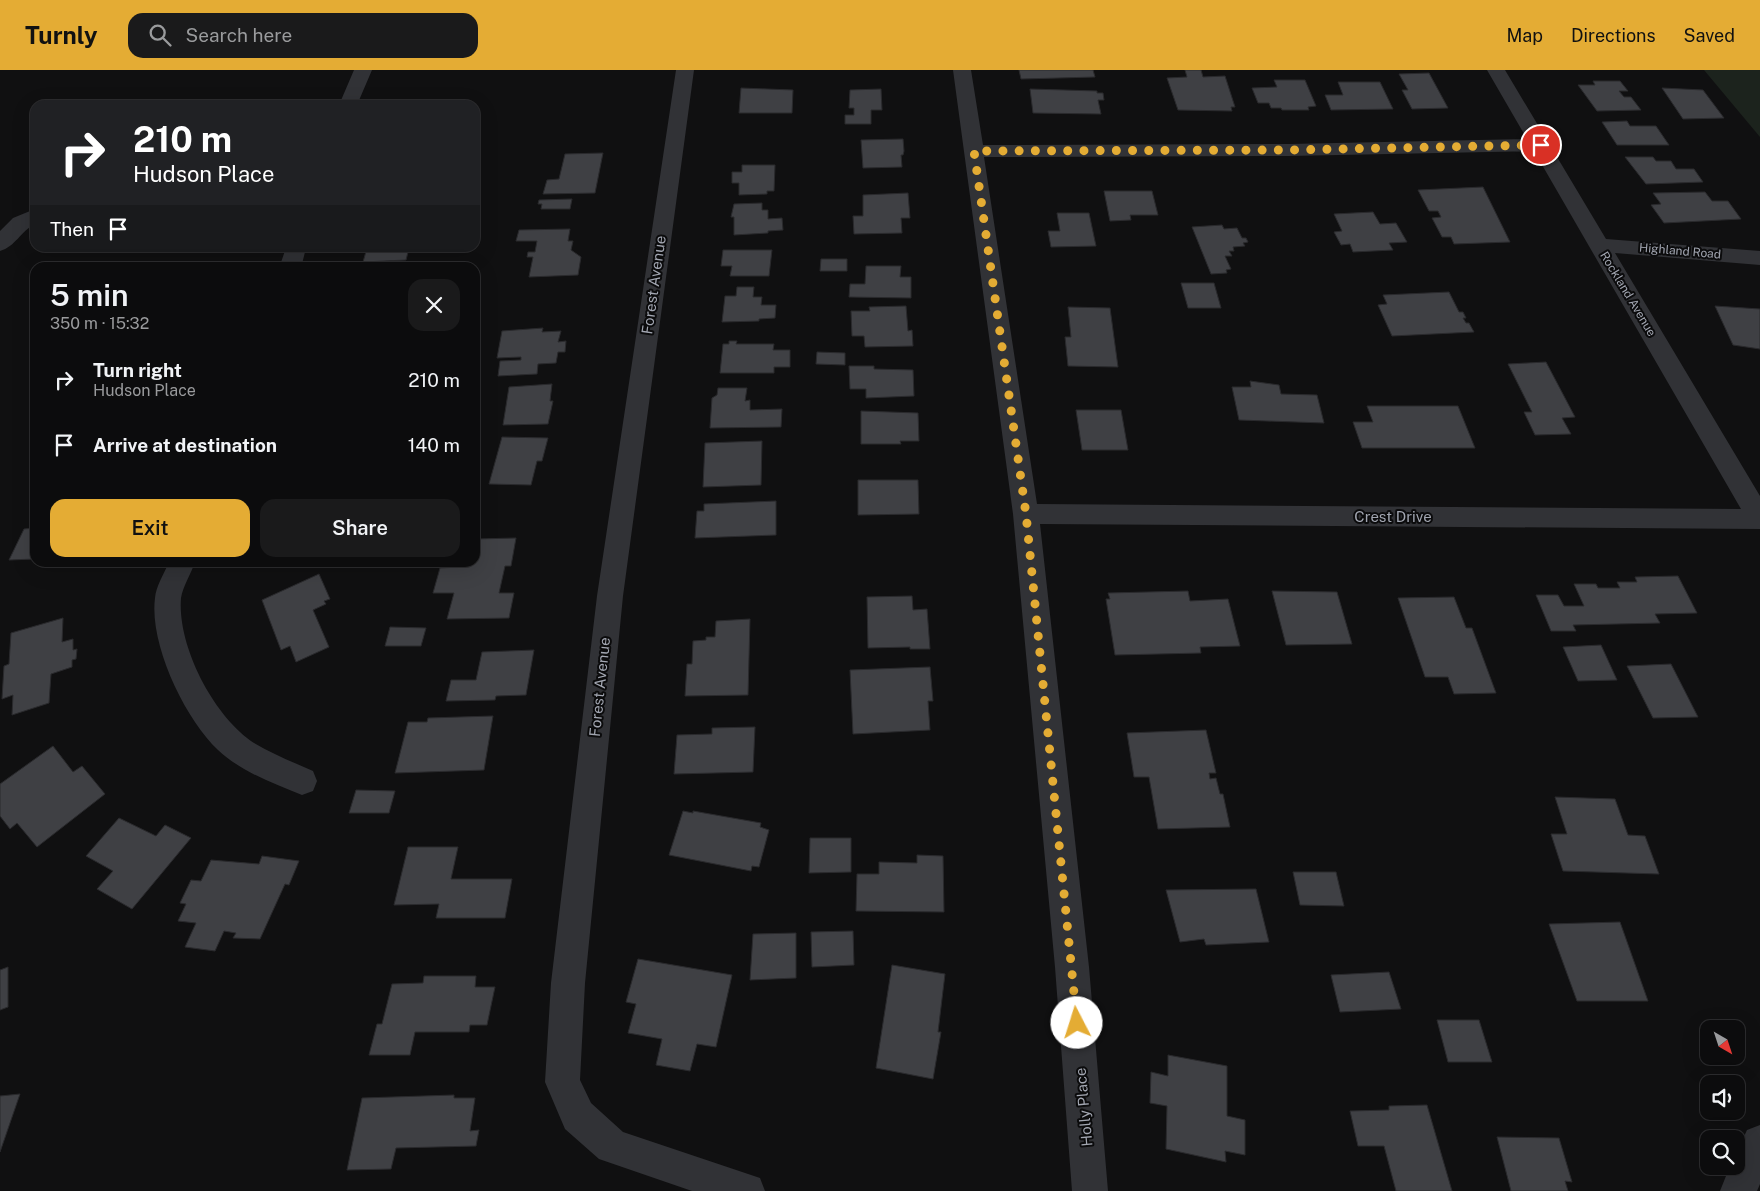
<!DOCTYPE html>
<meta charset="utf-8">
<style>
body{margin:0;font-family:"Public Sans",sans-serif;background:#1a1a1b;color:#f1f3f6;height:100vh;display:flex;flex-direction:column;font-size:19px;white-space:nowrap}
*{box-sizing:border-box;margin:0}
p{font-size:16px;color:#9a9b9d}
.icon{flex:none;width:28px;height:28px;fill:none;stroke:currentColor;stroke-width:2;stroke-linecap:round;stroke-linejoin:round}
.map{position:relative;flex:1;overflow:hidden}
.sheet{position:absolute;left:30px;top:192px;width:450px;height:305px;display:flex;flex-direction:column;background:#0c0c0d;border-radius:15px;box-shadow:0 5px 20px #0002,0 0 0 1px #2c2c2e}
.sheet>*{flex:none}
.banner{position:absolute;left:30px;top:30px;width:450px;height:152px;border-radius:15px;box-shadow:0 5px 20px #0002,0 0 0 1px #2c2c2e;background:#202124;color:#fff;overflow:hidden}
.needle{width:32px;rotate:141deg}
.controls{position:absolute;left:1700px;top:950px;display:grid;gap:10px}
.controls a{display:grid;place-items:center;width:45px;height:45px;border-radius:10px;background:#0c0c0d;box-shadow:0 5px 20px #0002,0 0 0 1px #2c2c2e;font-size:25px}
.pin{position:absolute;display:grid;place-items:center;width:42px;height:42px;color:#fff;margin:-21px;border:2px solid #fff;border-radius:50%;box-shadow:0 1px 5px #0007}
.me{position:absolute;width:55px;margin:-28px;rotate:355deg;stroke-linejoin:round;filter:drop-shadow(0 0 4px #0008)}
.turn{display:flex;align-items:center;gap:18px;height:105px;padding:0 20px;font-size:22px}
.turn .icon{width:65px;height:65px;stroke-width:2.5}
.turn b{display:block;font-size:35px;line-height:42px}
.then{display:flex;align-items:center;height:48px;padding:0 20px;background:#0003;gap:10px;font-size:19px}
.round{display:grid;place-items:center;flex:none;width:52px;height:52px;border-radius:15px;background:#1a1a1b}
.headline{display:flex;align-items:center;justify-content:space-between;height:85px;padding:0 20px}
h1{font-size:30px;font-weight:600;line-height:38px}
.action{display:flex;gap:10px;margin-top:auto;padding:10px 20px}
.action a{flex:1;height:58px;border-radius:15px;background:#e4ac34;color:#111;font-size:20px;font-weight:600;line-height:58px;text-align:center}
.action a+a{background:#1a1a1b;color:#f1f3f6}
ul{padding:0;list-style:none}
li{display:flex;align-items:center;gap:15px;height:65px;padding:0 20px}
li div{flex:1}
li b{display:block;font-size:19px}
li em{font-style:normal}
header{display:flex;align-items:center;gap:30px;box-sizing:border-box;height:70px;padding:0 25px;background:#e4ac34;color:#111}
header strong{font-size:24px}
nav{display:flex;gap:28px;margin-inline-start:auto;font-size:18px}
.search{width:350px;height:45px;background:#1a1a1b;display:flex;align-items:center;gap:12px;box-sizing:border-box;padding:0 18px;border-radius:15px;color:#9a9b9d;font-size:19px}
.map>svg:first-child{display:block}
</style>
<header>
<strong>Turnly</strong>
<div class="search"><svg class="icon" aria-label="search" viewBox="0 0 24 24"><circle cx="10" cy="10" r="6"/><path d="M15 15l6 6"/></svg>Search here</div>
<nav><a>Map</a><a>Directions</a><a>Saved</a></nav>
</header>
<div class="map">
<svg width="1760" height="1121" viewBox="0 0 1760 1121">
<rect width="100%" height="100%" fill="#101011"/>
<!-- green -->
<path fill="#1c231d" d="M 1704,0 L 1760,0 L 1760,67 Z"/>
<!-- building -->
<path fill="#3f4044" stroke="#2a2a2d" d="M 1019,0 L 1093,0 L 1095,7 L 1021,9 Z
M 1185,0 L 1201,0 L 1203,7 L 1225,6 L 1235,37 L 1231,37 L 1232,41 L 1178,40 L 1167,8 L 1187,7 Z
M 1429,3 L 1448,38 L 1412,39 L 1402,20 L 1408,20 L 1399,4 Z
M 1274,10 L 1305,10 L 1316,36 L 1308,37 L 1309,40 L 1282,40 L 1281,38 L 1271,38 L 1269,33 L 1258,33 L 1252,18 L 1277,17 Z
M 1593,11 L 1620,11 L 1628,21 L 1619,21 L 1624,27 L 1631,27 L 1641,40 L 1597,41 L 1578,15 L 1595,15 Z
M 1338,12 L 1380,12 L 1393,39 L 1331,40 L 1325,25 L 1343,25 Z
M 741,18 L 793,20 L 792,43 L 739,43 Z
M 1662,18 L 1703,20 L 1724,48 L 1683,49 Z
M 881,19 L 882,40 L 871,40 L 871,54 L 845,54 L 845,45 L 854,45 L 854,38 L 849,38 L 850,20 Z
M 1030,19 L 1097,21 L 1097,23 L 1103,23 L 1104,30 L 1098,30 L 1101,44 L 1033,43 Z
M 1627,51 L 1630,56 L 1656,56 L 1669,75 L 1617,75 L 1602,52 Z
M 903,69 L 904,81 L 903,85 L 901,85 L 902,97 L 863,98 L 861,70 Z
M 603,83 L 595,123 L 543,124 L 547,110 L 559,109 L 565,84 Z
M 1625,87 L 1653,87 L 1656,91 L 1671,91 L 1676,99 L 1694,99 L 1703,112 L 1646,114 Z
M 742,95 L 775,95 L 774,121 L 767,121 L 767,124 L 739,125 L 739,113 L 732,113 L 732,102 L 742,102 Z
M 1483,117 L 1510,172 L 1454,174 L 1451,167 L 1442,167 L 1432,148 L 1441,147 L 1438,141 L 1429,141 L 1418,120 Z
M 1104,121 L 1152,121 L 1158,145 L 1130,145 L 1131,150 L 1110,151 Z
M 1705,122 L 1712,131 L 1728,131 L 1741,149 L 1664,153 L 1651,135 L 1661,134 L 1653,123 Z
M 908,123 L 910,148 L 901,148 L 902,163 L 854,164 L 853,146 L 863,146 L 863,125 Z
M 572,129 L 570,139 L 541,139 L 542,134 L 538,134 L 539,130 Z
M 762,133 L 762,140 L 768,140 L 768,149 L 782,148 L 783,160 L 768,161 L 768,163 L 734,165 L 734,147 L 731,147 L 734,134 Z
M 1373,142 L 1380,154 L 1396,153 L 1407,172 L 1389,173 L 1393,180 L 1353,182 L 1350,174 L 1341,175 L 1334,162 L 1342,161 L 1334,144 Z
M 1057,143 L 1089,143 L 1096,176 L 1051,177 L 1048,161 L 1060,161 Z
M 1222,155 L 1224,159 L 1237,158 L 1242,168 L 1246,168 L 1248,172 L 1243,173 L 1245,176 L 1233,177 L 1234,181 L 1229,181 L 1232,186 L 1225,186 L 1231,199 L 1226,200 L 1227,203 L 1211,204 L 1192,157 Z
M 570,159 L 568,171 L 573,171 L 571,180 L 581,187 L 578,205 L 529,207 L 533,187 L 527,187 L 528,182 L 535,182 L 537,171 L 516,171 L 519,160 Z
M 367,178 L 409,178 L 406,190 L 363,192 Z
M 723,180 L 772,180 L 769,206 L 730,206 L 732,196 L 721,196 Z
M 821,189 L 847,189 L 847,201 L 820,201 Z
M 866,196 L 901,196 L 900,207 L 911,207 L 911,228 L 849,227 L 850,214 L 865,214 Z
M 1181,213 L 1214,213 L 1221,238 L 1188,238 Z
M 737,217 L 754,217 L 753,227 L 762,227 L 761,235 L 776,235 L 775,248 L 759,249 L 759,251 L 722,252 L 725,226 L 736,226 Z
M 1449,222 L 1459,242 L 1463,242 L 1466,248 L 1463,248 L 1466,253 L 1469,253 L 1474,262 L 1392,266 L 1378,235 L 1387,234 L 1383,225 Z
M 906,236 L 908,261 L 912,260 L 913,276 L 865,277 L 864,266 L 852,266 L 851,241 L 870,241 L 869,237 Z
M 1715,236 L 1760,239 L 1760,279 L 1733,275 Z
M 1068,237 L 1110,238 L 1118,297 L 1068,296 L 1065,267 L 1071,267 Z
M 543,258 L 542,262 L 561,261 L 558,272 L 566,271 L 565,282 L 558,282 L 556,293 L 538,294 L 537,304 L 498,306 L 500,291 L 521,290 L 521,287 L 497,288 L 502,261 Z
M 729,271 L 737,271 L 736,274 L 774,274 L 773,280 L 790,280 L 790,297 L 774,297 L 774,303 L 720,303 L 723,274 L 729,274 Z
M 817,282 L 845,283 L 845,295 L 816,294 Z
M 1546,292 L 1575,347 L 1562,348 L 1571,364 L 1535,365 L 1524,342 L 1532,342 L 1508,294 Z
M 849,296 L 874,296 L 874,299 L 913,300 L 914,326 L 866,328 L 866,319 L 850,319 Z
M 1250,311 L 1279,315 L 1281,324 L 1317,325 L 1324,353 L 1239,350 L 1232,317 L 1251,317 Z
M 552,314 L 550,331 L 553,331 L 548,354 L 503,355 L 509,317 Z
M 718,318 L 747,318 L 745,331 L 750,330 L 750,340 L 782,339 L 781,357 L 710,358 L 712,328 L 717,325 Z
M 1367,336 L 1458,336 L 1475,378 L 1362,378 L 1353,352 L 1373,352 Z
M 1076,340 L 1121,340 L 1128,380 L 1082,380 Z
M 861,341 L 918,343 L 919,371 L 900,371 L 901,374 L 861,374 Z
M 502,367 L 548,368 L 542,391 L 537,391 L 531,415 L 489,414 Z
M 762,371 L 761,415 L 703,417 L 705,373 Z
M 858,410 L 918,410 L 919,444 L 858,445 Z
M 776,431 L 776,465 L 695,468 L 697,441 L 704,441 L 704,434 Z
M 35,458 L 35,489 L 9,490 L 24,459 Z
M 516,468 L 511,496 L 505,496 L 499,523 L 514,523 L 509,548 L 447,549 L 454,523 L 433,523 L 440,498 L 460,497 L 462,492 L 475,492 L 475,469 Z
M 319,504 L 330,529 L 324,531 L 326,534 L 313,540 L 329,577 L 296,592 L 290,576 L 281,580 L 262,530 Z
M 1678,506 L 1697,543 L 1655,544 L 1660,553 L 1573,555 L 1576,561 L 1551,561 L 1536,525 L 1558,525 L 1564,536 L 1584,536 L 1574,514 L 1596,514 L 1598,518 L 1620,518 L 1617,512 L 1637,512 L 1635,507 Z
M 1188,521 L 1190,531 L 1228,529 L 1240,576 L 1200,577 L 1201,583 L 1115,585 L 1106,529 L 1110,529 L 1108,523 Z
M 1272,521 L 1337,522 L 1352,574 L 1286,575 Z
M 912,526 L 913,540 L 927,539 L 930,579 L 910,579 L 910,577 L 868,578 L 867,527 Z
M 1454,527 L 1466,558 L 1472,558 L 1496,623 L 1454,624 L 1448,607 L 1425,607 L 1398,528 Z
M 63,548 L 62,572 L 73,569 L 73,580 L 77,579 L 76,589 L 72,590 L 72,597 L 51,604 L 49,633 L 12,645 L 13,625 L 2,629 L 4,596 L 9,594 L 11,563 Z
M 750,549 L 748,625 L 685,626 L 687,594 L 692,594 L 693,571 L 706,570 L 706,567 L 715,567 L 716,551 Z
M 390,557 L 426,558 L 421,576 L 385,576 Z
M 1601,575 L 1617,610 L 1578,611 L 1563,577 Z
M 534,580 L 526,625 L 496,626 L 495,630 L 446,631 L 451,610 L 476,610 L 482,582 Z
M 1671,594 L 1698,647 L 1653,648 L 1627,596 Z
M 930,597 L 933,631 L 928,631 L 930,660 L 853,664 L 850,600 Z
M 493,646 L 484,700 L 395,703 L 408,652 L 427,652 L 428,648 Z
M 755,657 L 753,702 L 674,704 L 677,665 L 712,664 L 712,658 Z
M 1206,660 L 1216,703 L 1209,703 L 1210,709 L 1216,708 L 1220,724 L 1223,724 L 1230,757 L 1158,759 L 1149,707 L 1134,707 L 1127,663 Z
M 53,676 L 73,702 L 82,696 L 105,724 L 37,777 L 17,753 L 10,759 L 0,746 L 0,714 Z
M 356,720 L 395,721 L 389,743 L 349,743 Z
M 1555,727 L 1615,729 L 1628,765 L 1645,766 L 1659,804 L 1563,801 L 1551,764 L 1567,764 Z
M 683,741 L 693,743 L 693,741 L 761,753 L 760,757 L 769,760 L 759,797 L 752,796 L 751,801 L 669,785 Z
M 119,748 L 156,766 L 165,755 L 191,768 L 132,839 L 97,819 L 113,801 L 86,786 Z
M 810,768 L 851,768 L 851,802 L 809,803 Z
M 408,777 L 458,777 L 451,809 L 512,809 L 505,848 L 436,848 L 439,834 L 394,835 Z
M 917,785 L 943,786 L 944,842 L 856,841 L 857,804 L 879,804 L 879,792 L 917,793 Z
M 262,786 L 299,791 L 289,815 L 285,814 L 260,869 L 233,868 L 236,863 L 224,861 L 215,881 L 185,877 L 196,853 L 178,851 L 186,834 L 180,833 L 191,810 L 201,811 L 211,790 L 259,794 Z
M 1293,802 L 1336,802 L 1344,836 L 1300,835 Z
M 1256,819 L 1269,872 L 1206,875 L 1204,869 L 1180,872 L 1166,820 Z
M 1620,852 L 1648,931 L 1577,931 L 1549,854 Z
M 853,861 L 854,895 L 812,897 L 811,862 Z
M 796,863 L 796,908 L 750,910 L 753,864 Z
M 638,889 L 732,905 L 716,977 L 697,974 L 690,1001 L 656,995 L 662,969 L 628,963 L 636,934 L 626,932 Z
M 892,895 L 945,904 L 938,962 L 941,962 L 933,1009 L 876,998 Z
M 8,897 L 8,937 L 0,940 L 0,900 Z
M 1389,902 L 1401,939 L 1340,942 L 1331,905 Z
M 424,906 L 476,906 L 475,917 L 495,917 L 487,955 L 470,955 L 469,962 L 415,962 L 410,985 L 369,985 L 377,954 L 382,954 L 392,914 L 423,913 Z
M 1437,950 L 1479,950 L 1492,992 L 1448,992 Z
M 1168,985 L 1227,996 L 1227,1046 L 1245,1050 L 1245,1085 L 1225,1081 L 1226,1092 L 1166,1079 L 1167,1036 L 1150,1033 L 1151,1002 L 1168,1006 Z
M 20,1024 L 0,1082 L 0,1026 Z
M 454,1025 L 454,1028 L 475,1028 L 470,1061 L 479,1060 L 476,1076 L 396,1078 L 391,1099 L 347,1100 L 362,1028 Z
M 1427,1035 L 1452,1121 L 1396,1121 L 1384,1076 L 1358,1076 L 1350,1041 L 1389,1040 L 1389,1036 Z
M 1497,1067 L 1559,1068 L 1572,1112 L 1565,1111 L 1568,1121 L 1511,1121 Z"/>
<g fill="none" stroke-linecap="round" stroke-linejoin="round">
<!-- minor -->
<path fill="#313236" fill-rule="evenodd" d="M 354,0 L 372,0 L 357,35 L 339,35 Z
M 676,0 L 694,0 L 623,526 L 585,913 L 580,1010 L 591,1033 L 623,1062 L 760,1108 L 765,1121 L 692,1121 L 599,1089 L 565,1059 L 545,1012 L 551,913 L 597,526 Z
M 953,0 L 971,0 L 983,75 L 1289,74 L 1527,69 L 1487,0 L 1505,0 L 1606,169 L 1760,181 L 1760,195 L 1615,183 L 1760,426 L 1760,459 L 1040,454 L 1089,897 L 1108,1121 L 1072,1121 L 1055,897 L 1013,444 ZM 1534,81 L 1741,439 L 1037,434 L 984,87 L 1289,86 Z
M 35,139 L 35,154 C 21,161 15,177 0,181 L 0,161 L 13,148 Z
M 286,178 L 306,178 L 301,198 L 279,198 Z
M 169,492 L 195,492 C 191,504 183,516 181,528 C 177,576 214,647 254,673 C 272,684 293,692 313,701 L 317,711 L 313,721 L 302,725 C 274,714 240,701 218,680 C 185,649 149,574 155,528 C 156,516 164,504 169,492 Z
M 1760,1055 L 1760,1114 L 1757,1121 L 1720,1121 L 1730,1096 L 1736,1096 L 1736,1084 L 1747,1060 Z"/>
</g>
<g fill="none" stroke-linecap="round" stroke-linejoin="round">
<!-- route -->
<path stroke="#e4ac34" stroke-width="9" stroke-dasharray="0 16.2" d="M 1077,953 L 1026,444 L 974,81 L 1289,80 L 1541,75"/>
</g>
<g text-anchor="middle" stroke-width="4" stroke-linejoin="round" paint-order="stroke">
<!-- far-street labels -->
<g font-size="12" fill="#a2a6b1" stroke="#0b0b0c">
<text transform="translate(1680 181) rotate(5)" y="4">Highland Road</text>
<text transform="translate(1628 224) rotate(59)" y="4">Rockland Avenue</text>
</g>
<!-- street labels -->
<g font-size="15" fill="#a2a6b1" stroke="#0b0b0c">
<text transform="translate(654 215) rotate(-82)" y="5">Forest Avenue</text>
<text x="1393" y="452">Crest Drive</text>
<text transform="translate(600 617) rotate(-84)" y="5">Forest Avenue</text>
<text transform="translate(1084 1037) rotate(-95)" y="5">Holly Place</text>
</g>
</g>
</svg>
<div class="controls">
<a><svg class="needle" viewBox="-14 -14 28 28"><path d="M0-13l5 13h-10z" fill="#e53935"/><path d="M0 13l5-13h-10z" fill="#9a9b9d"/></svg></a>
<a><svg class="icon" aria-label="sound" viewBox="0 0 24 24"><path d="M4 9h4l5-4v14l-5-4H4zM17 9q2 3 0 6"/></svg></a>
<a><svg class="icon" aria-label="search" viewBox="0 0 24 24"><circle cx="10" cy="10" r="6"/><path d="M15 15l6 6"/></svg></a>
</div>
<div class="pin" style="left:1541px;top:75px;background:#d93025"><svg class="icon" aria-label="arrive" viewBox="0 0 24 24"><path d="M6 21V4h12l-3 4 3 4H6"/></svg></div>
<svg class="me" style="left:1077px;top:953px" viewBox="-20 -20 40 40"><circle r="19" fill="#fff"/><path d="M0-13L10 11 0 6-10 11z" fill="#e4ac34"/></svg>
<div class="banner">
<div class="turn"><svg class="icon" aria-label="right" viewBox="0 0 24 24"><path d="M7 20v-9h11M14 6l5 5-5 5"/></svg><div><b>210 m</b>Hudson Place</div></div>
<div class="then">Then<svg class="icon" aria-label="arrive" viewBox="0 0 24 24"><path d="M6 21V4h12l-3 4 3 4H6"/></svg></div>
</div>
<section class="sheet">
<div class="headline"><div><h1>5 min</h1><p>350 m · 15:32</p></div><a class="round"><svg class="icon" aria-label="close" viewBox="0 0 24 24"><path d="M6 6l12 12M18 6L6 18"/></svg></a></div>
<ul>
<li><svg class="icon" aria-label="right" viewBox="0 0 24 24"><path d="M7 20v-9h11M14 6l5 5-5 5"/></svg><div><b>Turn right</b><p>Hudson Place</p></div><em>210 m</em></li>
<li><svg class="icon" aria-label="arrive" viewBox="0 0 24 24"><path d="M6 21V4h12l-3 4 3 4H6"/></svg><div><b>Arrive at destination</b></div><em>140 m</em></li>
</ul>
<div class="action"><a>Exit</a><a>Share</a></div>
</section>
</div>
